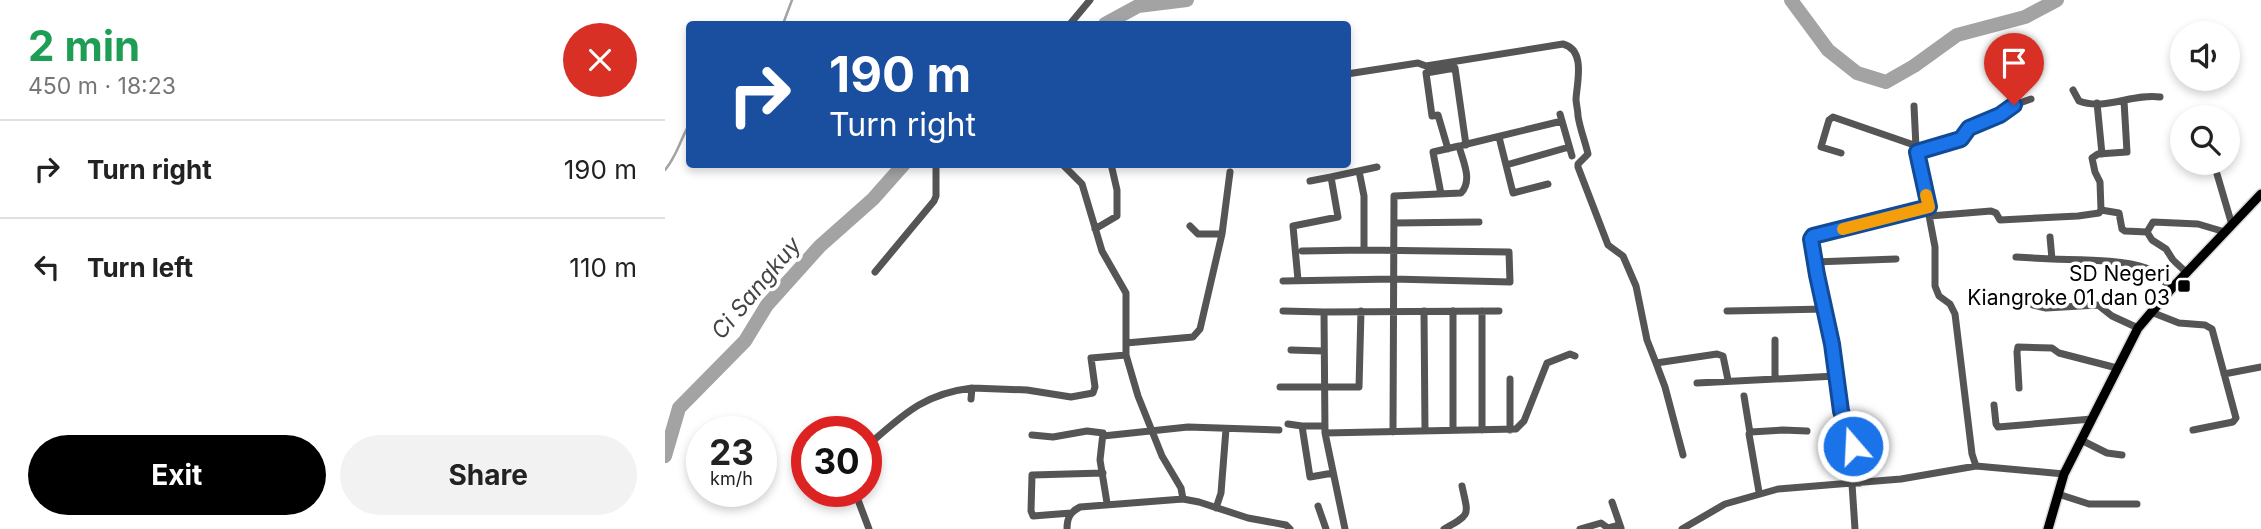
<!DOCTYPE html>
<meta charset="utf-8">
<style>
body{margin:0;font-family:Inter,sans-serif;background:#f2f2f2;color:#222;height:100vh;display:flex;flex-direction:column;font-size:26px;white-space:nowrap}
*{box-sizing:border-box;margin:0}
p{font-size:23px;color:#767676}
.icon{flex:none;width:38px;height:38px;fill:none;stroke:currentColor;stroke-width:2;stroke-linecap:round;stroke-linejoin:round}
.map{position:relative;flex:1;overflow:hidden}
.details{display:flex;flex-direction:column;background:#fff;width:665px}
.details>*{flex:none}
.guide{position:absolute;left:21px;top:21px;width:665px;height:147px;border-radius:7px;box-shadow:0 4px 10px #0003;background:#1a4fa0;color:#fff;overflow:hidden}
.fabs{position:absolute;left:1505px;top:21px;display:grid;gap:14px}
.fabs a{display:grid;place-items:center;width:70px;height:70px;border-radius:50%;background:#fff;box-shadow:0 4px 10px #0003;font-size:35px}
.speed{position:absolute;left:21px;top:416px;display:flex;gap:14px;font-size:35px;font-weight:700;text-align:center}
.speed>*{display:grid;place-content:center;width:91px;height:91px;border-radius:50%;background:#fff;box-shadow:0 4px 10px #0003;line-height:1}
.speed small{font-size:18px;font-weight:400}
.speed .limit{border:10px solid #d22;background:#fff;color:#111}
.pin{position:absolute;display:grid;place-items:center;width:60px;height:60px;color:#fff;margin:-72px -30px;border-radius:50% 50% 50% 0;rotate:-45deg;box-shadow:0 0 7px #0007}
.pin .icon{rotate:45deg}
.me{position:absolute;width:77px;margin:-38px;rotate:341deg;stroke-linejoin:round;filter:drop-shadow(0 0 5px #0008)}
.turn{display:flex;align-items:center;gap:24px;height:147px;padding:0 28px;font-size:32px}
.turn .icon{width:91px;height:91px;stroke-width:2.5}
.turn b{display:block;font-size:49px;line-height:60px}
.round{display:grid;place-items:center;flex:none;width:74px;height:74px;border-radius:37px;background:#f2f2f2}
.head{display:flex;align-items:center;justify-content:space-between;height:119px;padding:0 28px}
h1{font-size:42px;font-weight:700;line-height:52px;color:#1e9e55}
.action{display:flex;gap:14px;margin-top:auto;padding:14px 28px}
.action a{flex:1;height:80px;border-radius:42px;background:#000;color:#fff;font-size:28px;font-weight:700;line-height:80px;text-align:center}
.action a+a{background:#f2f2f2;color:#222}
ul{padding:0;list-style:none}
li{display:flex;align-items:center;gap:21px;height:98px;padding:0 28px;border-top:2px solid #e0e0e0}
li div{flex:1}
li b{display:block;font-size:26px}
li em{font-style:normal}
main{display:flex;flex:1;min-height:0}
.map>svg:first-child{display:block}
</style>
<main>
<section class="details">
<div class="head"><div><h1>2 min</h1><p>450 m · 18:23</p></div><a class="round" style="background:#d93025;color:#fff"><svg class="icon" aria-label="close" viewBox="0 0 24 24"><path d="M6 6l12 12M18 6L6 18"/></svg></a></div>
<ul>
<li><svg class="icon" aria-label="right" viewBox="0 0 24 24"><path d="M7 20v-9h11M14 6l5 5-5 5"/></svg><div><b>Turn right</b></div><em>190 m</em></li>
<li><svg class="icon" aria-label="left" viewBox="0 0 24 24"><path d="M17 20v-9H6M10 6l-5 5 5 5"/></svg><div><b>Turn left</b></div><em>110 m</em></li>
</ul>
<div class="action"><a>Exit</a><a>Share</a></div>
</section>
<div class="map">
<svg width="1596" height="529" viewBox="0 0 1596 529">
<rect width="100%" height="100%" fill="#fff"/>
<g fill="none" stroke-linecap="round" stroke-linejoin="round">
<!-- stream -->
<path stroke="#a3a3a3" stroke-width="2.5" d="M 118,24 L 127,0
M 0,170 C 12,156 15,140 24,125"/>
<!-- river -->
<path stroke="#a3a3a3" stroke-width="14" d="M 1126,0 L 1163,50 L 1192,73 L 1221,82 L 1249,66 L 1292,35 L 1360,17 L 1392,0
M 440,24 L 473,6 L 522,0
M 0,456 L 14,408 L 80,341 L 102,305 L 155,246 L 208,199 L 239,164"/>
<defs>
<path id="major" d="M 1383,529 L 1399,474 L 1473,328 L 1507,288 L 1596,194"/>
</defs>
<!-- major casing -->
<use href="#major" stroke="#dbdbdb" stroke-width="12"/>
<!-- minor -->
<path stroke="#555" stroke-width="7" d="M 405,24 L 425,0
M 682,74 L 753,63 L 761,66 L 898,44 C 921,50 912,82 911,99 C 911,104 913,110 913,116 C 915,129 920,141 923,154 L 913,164 L 913,167 L 943,245 L 958,256 L 971,286 L 982,340 L 991,363 L 1052,354 L 1058,356 L 1063,380
M 1408,90 L 1414,101 C 1440,111 1468,93 1495,97
M 1432,103 L 1437,154
M 1249,106 L 1251,147 L 1270,247 L 1270,286 L 1274,296 L 1285,304 L 1290,314 L 1307,454 L 1311,466
M 897,121 L 907,156
M 834,137 L 841,165 L 904,147
M 798,145 L 897,121 L 895,114
M 783,149 L 773,115 L 767,116 L 761,73 L 790,68 L 801,145
M 1252,152 L 1296,139 L 1304,128 L 1335,115 L 1349,105 L 1366,99
M 1176,153 L 1156,147 L 1164,120 L 1168,117 L 1249,145 L 1251,147
M 397,164 L 417,184 L 437,251 L 461,293 L 461,355 L 473,396 L 497,456 L 516,488 L 518,499
M 841,165 L 848,193 L 883,184
M 1552,174 L 1567,225
M 666,177 L 712,167
M 1436,210 L 1454,213 L 1457,229 L 1460,231 L 1482,232 L 1488,222 L 1533,224 L 1560,232
M 1265,216 L 1326,211 L 1331,213 L 1335,220 L 1413,216 L 1434,213 L 1436,210 L 1435,182 L 1430,172 L 1427,158 L 1433,154 L 1462,152 L 1459,101
M 729,223 L 814,222
M 430,229 L 452,216 L 452,190 L 446,164
M 1482,232 L 1487,240 L 1501,249 L 1508,260 L 1522,273
M 557,234 L 565,172
M 1385,237 L 1387,259 C 1412,260 1458,259 1481,268 C 1490,272 1499,282 1507,288
M 637,251 L 699,250
M 1351,257 L 1387,259
M 1149,262 L 1231,259
M 210,272 L 269,201 L 271,196 L 271,164
M 633,280 L 628,226 L 673,217 L 666,177 L 645,181
M 618,281 L 728,279 L 845,282 L 844,252 L 699,250 L 699,196 L 694,171
M 1368,305 L 1381,308 L 1433,305 L 1447,316 L 1473,328
M 618,311 L 659,312 L 660,433
M 759,311 L 760,431
M 788,311 L 788,430
M 1062,311 L 1160,309
M 659,312 L 834,311
M 1486,312 L 1514,323 L 1540,325 L 1547,329 L 1571,418 L 1568,422 L 1528,430
M 1110,340 L 1110,378
M 461,343 L 528,337 L 535,329 L 557,234 L 533,234 L 525,226
M 626,350 L 659,351
M 991,363 L 1000,387 L 1018,455
M 1559,374 L 1596,367
M 1032,383 L 1171,376
M 615,387 L 694,387 L 696,311
M 1354,388 L 1352,352 L 1353,347 L 1387,348 L 1394,353 L 1452,368
M 1079,396 L 1085,433
M 306,399 L 307,388 L 362,390 L 406,397 L 428,393 L 430,387 L 426,358 L 461,355
M 1329,405 L 1331,424 L 1333,427 L 1427,419
M 623,424 L 637,426 L 645,477 L 668,473
M 637,426 L 660,426
M 817,430 L 817,311
M 845,430 L 845,379
M 728,432 L 729,196 L 796,193 C 808,180 798,162 794,146 L 768,152 L 776,194
M 367,435 L 388,437 L 422,431 L 438,433 L 435,460 L 442,503
M 438,436 L 523,427 L 614,430
M 1416,440 L 1442,453 L 1457,455
M 201,447 C 237,416 257,394 307,388
M 1195,483 L 1188,446 L 1179,424 L 1176,411 L 1167,344 L 1151,275 L 1146,239 L 1148,236 L 1264,207
M 1187,484 L 1190,529
M 190,492 L 204,529
M 1094,492 L 1084,434 L 1086,432 L 1118,430 L 1142,431
M 1393,494 L 1424,504 L 1472,504
M 947,502 L 956,528
M 653,506 L 661,529
M 551,508 L 556,493 L 561,429
M 406,513 L 368,516 L 366,511 L 367,475 L 438,473
M 402,529 C 402,518 405,512 415,507 L 518,499 L 534,502 L 583,518 L 621,525 L 625,529
M 680,529 L 660,433 L 851,429 L 859,421 L 882,363 L 905,354 L 910,356
M 779,529 C 807,514 803,515 797,486
M 915,529 L 936,523 L 943,528 L 955,525
M 1017,529 L 1060,504 L 1113,489 L 1236,479 L 1311,466 L 1399,474"/>
<!-- major -->
<use href="#major" stroke="#000" stroke-width="9"/>
</g>
<g fill="none" stroke-linecap="round" stroke-linejoin="round">
<defs>
<path id="route" d="M 1188,446 L 1176,411 L 1167,344 L 1152,275 L 1146,239 L 1148,236 L 1264,207 L 1252,152 L 1296,139 L 1304,128 L 1335,115 L 1349,105"/>
</defs>
<!-- route casing -->
<use href="#route" stroke="#114b97" stroke-width="18"/>
<!-- route -->
<use href="#route" stroke="#1a73e8" stroke-width="12"/>
<!-- slow -->
<path stroke="#f59e0b" stroke-width="12" d="M 1178,229 L 1264,207 L 1261,195"/>
</g>
<!-- markers -->
<rect fill="#000" stroke="#fff" stroke-width="2.5" x="1512" y="279" width="14" height="14" rx="3.5"/>
<g text-anchor="middle" stroke-width="7" stroke-linejoin="round" paint-order="stroke">
<!-- poi labels -->
<g font-size="21" fill="#000" stroke="#fff" text-anchor="end">
<text x="1505" y="281">SD Negeri<tspan x="1505" dy="24">Kiangroke 01 dan 03</tspan></text>
</g>
<!-- water labels -->
<g font-size="23" font-style="italic" fill="#444" stroke="#fff">
<text transform="translate(91 288) rotate(-50)" y="8">Ci Sangkuy</text>
</g>
</g>
</svg>
<div class="fabs">
<a><svg class="icon" aria-label="sound" viewBox="0 0 24 24"><path d="M4 9h4l5-4v14l-5-4H4zM17 9q2 3 0 6"/></svg></a>
<a><svg class="icon" aria-label="search" viewBox="0 0 24 24"><circle cx="10" cy="10" r="6"/><path d="M15 15l6 6"/></svg></a>
</div>
<div class="speed"><div>23<small>km/h</small></div><div class="limit">30</div></div>
<div class="pin" style="left:1349px;top:105px;background:#d93025"><svg class="icon" aria-label="arrive" viewBox="0 0 24 24"><path d="M6 21V4h12l-3 4 3 4H6"/></svg></div>
<svg class="me" style="left:1188px;top:446px" viewBox="-20 -20 40 40"><circle r="17" fill="#1a73e8" stroke="#fff" stroke-width="3"/><path d="M0-11L8 9 0 5-8 9z" fill="#fff"/></svg>
<div class="guide">
<div class="turn"><svg class="icon" aria-label="right" viewBox="0 0 24 24"><path d="M7 20v-9h11M14 6l5 5-5 5"/></svg><div><b>190 m</b>Turn right</div></div>
</div>
</div>
</main>
